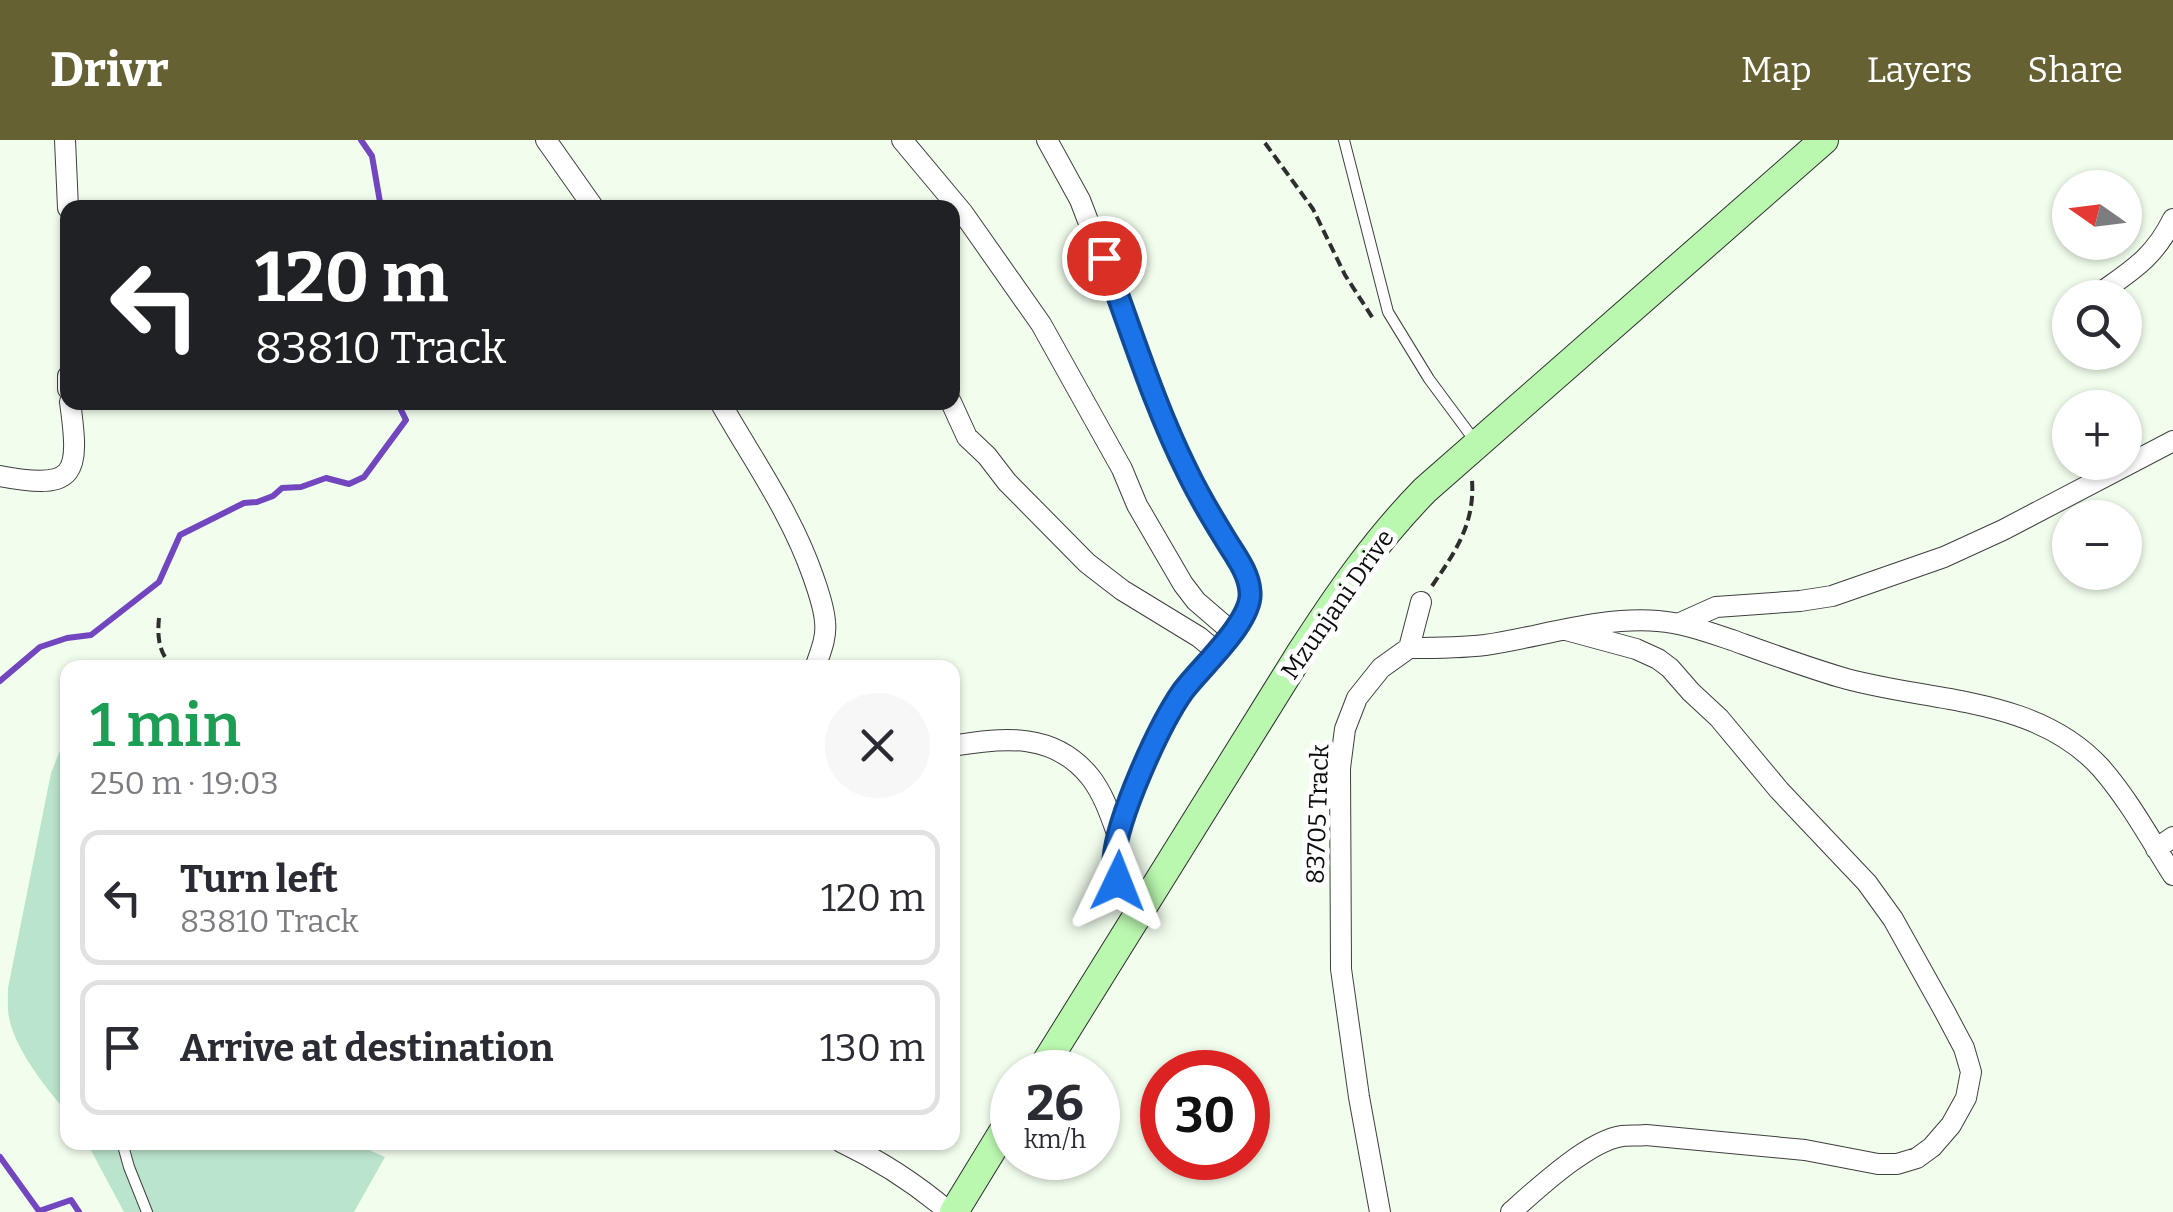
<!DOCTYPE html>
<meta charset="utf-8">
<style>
body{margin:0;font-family:Bitter,serif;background:#f7f7f7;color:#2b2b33;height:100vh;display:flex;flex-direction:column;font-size:38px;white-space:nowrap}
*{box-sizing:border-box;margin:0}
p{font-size:32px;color:#7c7c81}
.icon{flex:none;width:55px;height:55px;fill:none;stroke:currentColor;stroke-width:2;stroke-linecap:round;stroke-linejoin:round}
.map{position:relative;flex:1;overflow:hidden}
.details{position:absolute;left:60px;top:520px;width:900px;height:490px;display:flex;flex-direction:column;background:#fff;border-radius:20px;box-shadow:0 2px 8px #0004}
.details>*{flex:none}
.guide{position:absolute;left:60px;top:60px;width:900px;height:210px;border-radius:20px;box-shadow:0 2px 8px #0004;background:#202124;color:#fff;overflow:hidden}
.needle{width:65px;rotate:284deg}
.fabs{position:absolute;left:2052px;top:30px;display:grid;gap:20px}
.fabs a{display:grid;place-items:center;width:90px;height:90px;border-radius:50%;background:#fff;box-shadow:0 2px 8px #0004;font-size:50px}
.speed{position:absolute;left:990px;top:910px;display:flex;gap:20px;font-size:50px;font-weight:700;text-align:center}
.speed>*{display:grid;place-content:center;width:130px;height:130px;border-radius:50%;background:#fff;box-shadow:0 2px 8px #0004;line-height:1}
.speed small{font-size:25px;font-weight:400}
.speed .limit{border:15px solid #d22;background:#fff;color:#111}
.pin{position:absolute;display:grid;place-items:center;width:85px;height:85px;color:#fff;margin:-42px;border:5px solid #fff;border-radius:50%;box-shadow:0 2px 10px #0007}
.me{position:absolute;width:110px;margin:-55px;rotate:2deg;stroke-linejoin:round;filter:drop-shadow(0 0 8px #0008)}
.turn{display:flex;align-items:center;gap:35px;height:210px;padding:0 30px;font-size:45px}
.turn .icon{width:130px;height:130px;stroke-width:2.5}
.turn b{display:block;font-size:70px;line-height:85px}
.round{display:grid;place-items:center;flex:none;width:105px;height:105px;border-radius:52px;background:#f7f7f7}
.summary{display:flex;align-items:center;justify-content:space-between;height:170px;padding:0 30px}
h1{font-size:60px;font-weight:600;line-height:75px;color:#1e9e55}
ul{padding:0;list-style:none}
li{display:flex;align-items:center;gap:30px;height:135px;margin:0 20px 15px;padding:0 10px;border:5px solid #e1e1e2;border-radius:20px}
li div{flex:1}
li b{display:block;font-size:38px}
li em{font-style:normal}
header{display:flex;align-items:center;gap:60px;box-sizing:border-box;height:140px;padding:0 50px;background:#666133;color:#fff}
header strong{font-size:48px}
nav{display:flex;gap:55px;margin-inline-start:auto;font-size:35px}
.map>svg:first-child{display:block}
</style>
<header>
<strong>Drivr</strong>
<nav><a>Map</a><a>Layers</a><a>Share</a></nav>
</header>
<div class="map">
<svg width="2173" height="1072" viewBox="0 0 2173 1072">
<rect width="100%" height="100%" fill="#f1fded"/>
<!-- green -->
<path fill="#bbe4cd" d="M 67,593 L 67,972 C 47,950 17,911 10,882 C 7,871 8,859 8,848 L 51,633 Z
M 351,1002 L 385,1017 L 354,1072 L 124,1072 L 87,1003 Z"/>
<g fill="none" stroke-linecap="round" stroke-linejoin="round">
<!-- stream -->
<path stroke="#7146bf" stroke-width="6" d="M 361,0 L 372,16 L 381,68
M 0,541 L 40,507 L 67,498 L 91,495 L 159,442 L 180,395 L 244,363 L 257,362 L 273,356 L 282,348 L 301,347 L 326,338 L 349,344 L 364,337 L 406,280 L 397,262
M 0,1017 L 39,1071 L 71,1060 L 79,1072"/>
<defs>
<path id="service" d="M 1344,0 L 1388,172 L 1429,239 L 1475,301
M 122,1002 L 129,1027 L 147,1072"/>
<path id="minor" d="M 65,0 L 68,68
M 546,0 L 594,68
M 902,0 L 963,73 L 1041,184 L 1122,329 L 1137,365 L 1183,444 L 1196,461 L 1232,492
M 1047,0 L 1080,60 L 1169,291 C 1179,314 1189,338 1202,360 C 1214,383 1251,431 1251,455 C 1250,481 1201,527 1185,549 C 1162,580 1106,696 1115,733 C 1119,749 1131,758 1143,769
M 2093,158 C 2129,132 2153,120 2173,79
M 2064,178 L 2070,174
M 68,236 L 68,249
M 720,262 C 753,320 791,373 813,436 C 818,451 824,466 825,482 C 827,498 820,513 815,528
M 951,262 L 967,297 L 987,316 L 1007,342 L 1087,423 L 1122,450 L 1199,497 L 1216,511
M 0,336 C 77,351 80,334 70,262
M 1678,484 L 1716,467 L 1800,461 L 1832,456 L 1944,417 L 2003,390 L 2173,301
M 1409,508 C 1434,508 1460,508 1485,505 C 1540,497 1602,476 1658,481 C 1683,483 1708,492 1732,500 C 1768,513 1803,526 1840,537 C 1928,563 2035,555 2101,628 C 2129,660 2150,699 2173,735
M 952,606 C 1004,597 1055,592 1091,638 C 1104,655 1111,677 1118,696
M 2156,709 L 2173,697
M 841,1002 C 881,1021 915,1043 949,1072
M 1380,1072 L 1359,957 L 1341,829 L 1340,628 L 1345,589 L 1357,558 L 1381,528 L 1409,508 L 1421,462
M 1511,1072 C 1537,1049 1588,1001 1622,996 C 1630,995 1638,996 1646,995 L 1805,1010 L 1878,1024 L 1897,1024 L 1917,1018 L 1932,1007 L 1951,985 L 1966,958 L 1971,932 L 1964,908 L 1946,874 L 1893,779 L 1867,743 L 1779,650 L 1719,578 L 1691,552 L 1670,528 L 1658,519 L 1636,509 L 1566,490"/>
<path id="secondary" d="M 1040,932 L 1300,514 C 1338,455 1376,400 1425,350 L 1824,0
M 954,1072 L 1012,977"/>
</defs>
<!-- service casing -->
<use href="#service" stroke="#3f3f3f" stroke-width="12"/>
<!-- minor casing -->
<use href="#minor" stroke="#3f3f3f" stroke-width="22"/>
<!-- secondary casing -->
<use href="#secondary" stroke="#2e2e2e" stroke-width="30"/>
<!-- path -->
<path stroke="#2e2e2e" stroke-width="4" stroke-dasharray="10 5" stroke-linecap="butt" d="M 1265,3 L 1313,69 L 1345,135 L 1374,180
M 1432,446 C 1456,411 1475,383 1472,340
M 159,478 C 157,498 159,514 174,528"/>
<!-- service -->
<use href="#service" stroke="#fff" stroke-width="10"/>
<!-- minor -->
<use href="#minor" stroke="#fff" stroke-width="20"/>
<!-- secondary -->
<use href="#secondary" stroke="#baf7af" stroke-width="28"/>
</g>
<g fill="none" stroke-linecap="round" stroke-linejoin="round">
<defs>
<path id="route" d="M 1104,118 C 1131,189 1153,263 1187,331 C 1198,354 1211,376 1224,397 C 1234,414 1249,432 1250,452 C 1253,481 1201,527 1183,551 C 1159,585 1117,678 1114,719 C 1113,727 1115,734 1118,741"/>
</defs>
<!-- route casing -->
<use href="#route" stroke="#114b97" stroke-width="25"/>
<!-- route -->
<use href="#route" stroke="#1a73e8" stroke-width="18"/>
</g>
<g text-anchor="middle" stroke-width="10" stroke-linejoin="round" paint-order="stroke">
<!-- street labels -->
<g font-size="25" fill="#0c0c0c" stroke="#fff">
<text transform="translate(1337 464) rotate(-55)" y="9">Mzunjani Drive</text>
<text transform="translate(1317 674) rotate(-88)" y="9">83705 Track</text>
</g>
</g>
</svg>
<div class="fabs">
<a><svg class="needle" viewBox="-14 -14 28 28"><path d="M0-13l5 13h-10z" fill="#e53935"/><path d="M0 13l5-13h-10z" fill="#7c7c81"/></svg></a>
<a><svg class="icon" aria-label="search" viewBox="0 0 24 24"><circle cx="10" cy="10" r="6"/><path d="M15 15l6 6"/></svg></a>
<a>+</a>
<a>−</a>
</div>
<div class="speed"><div>26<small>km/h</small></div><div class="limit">30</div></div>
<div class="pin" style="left:1104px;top:118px;background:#d93025"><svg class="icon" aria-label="arrive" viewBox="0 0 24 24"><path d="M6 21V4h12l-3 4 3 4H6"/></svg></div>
<svg class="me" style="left:1118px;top:741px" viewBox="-20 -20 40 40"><path d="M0-17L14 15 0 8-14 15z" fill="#1a73e8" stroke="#fff" stroke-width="4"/></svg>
<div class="guide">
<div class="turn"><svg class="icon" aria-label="left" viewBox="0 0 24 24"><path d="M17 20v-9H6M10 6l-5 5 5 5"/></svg><div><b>120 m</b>83810 Track</div></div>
</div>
<section class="details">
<div class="summary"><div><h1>1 min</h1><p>250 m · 19:03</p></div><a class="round"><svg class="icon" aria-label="close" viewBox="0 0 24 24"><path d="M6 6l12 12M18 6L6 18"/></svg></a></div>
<ul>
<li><svg class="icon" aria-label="left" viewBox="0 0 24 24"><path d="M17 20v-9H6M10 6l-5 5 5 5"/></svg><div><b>Turn left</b><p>83810 Track</p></div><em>120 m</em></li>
<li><svg class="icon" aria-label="arrive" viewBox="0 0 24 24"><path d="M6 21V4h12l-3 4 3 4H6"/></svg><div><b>Arrive at destination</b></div><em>130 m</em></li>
</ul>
</section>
</div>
